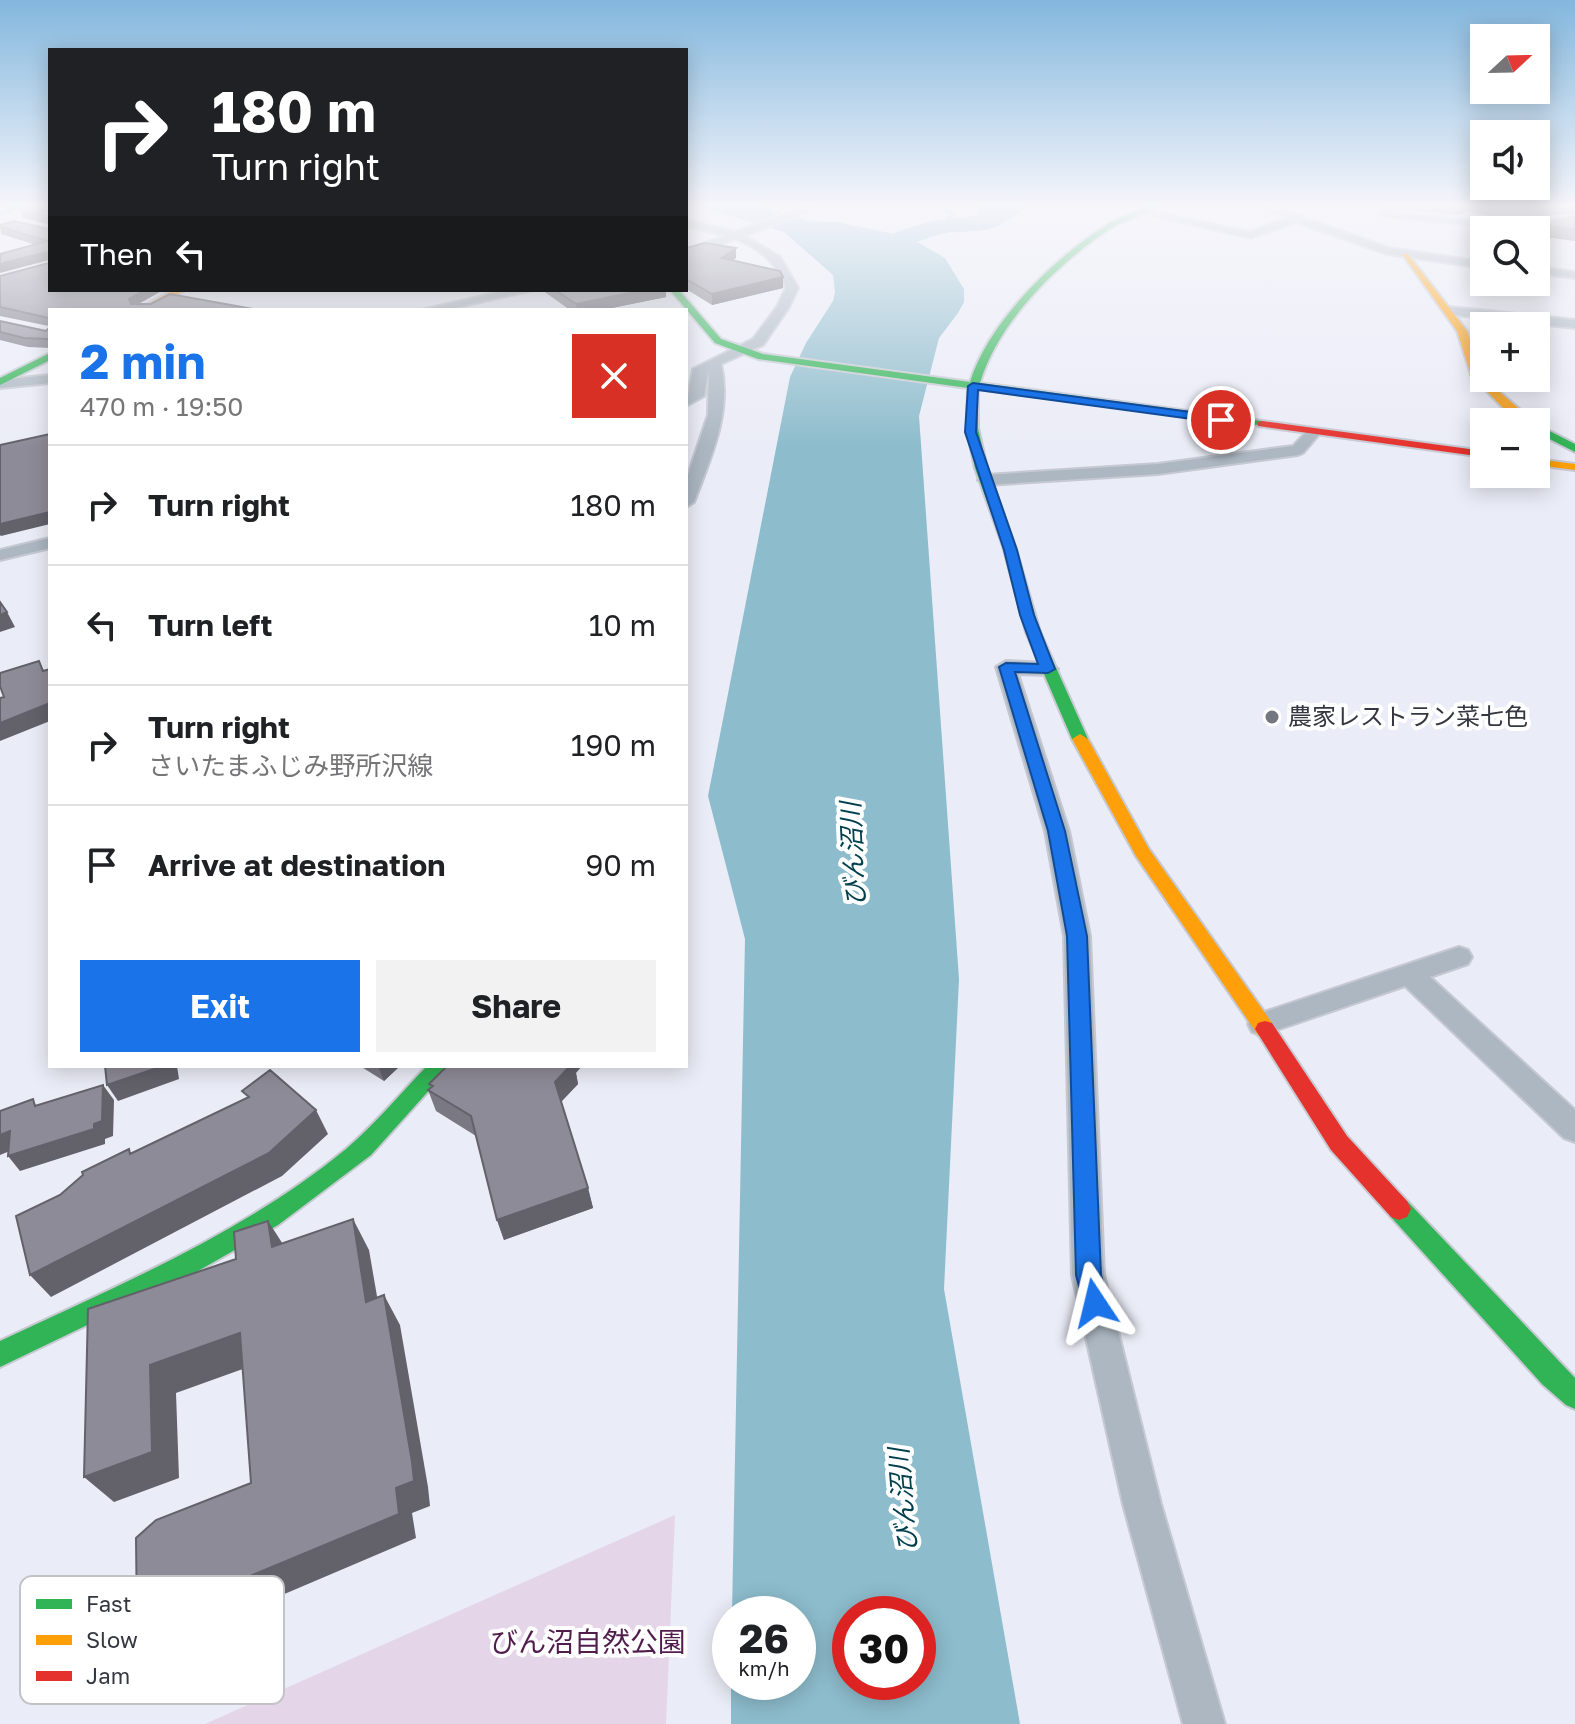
<!DOCTYPE html>
<meta charset="utf-8">
<style>
body{margin:0;font-family:"Golos Text","Noto Sans JP",sans-serif;background:#f2f2f2;color:#202124;height:100vh;display:flex;flex-direction:column;font-size:30px;white-space:nowrap}
*{box-sizing:border-box;margin:0}
p{font-size:26px;color:#757577}
.icon{flex:none;width:44px;height:44px;fill:none;stroke:currentColor;stroke-width:2;stroke-linecap:round;stroke-linejoin:round}
.map{position:relative;flex:1;overflow:hidden}
.details{position:absolute;left:48px;top:308px;width:640px;height:760px;display:flex;flex-direction:column;background:#fff;border-radius:0px;box-shadow:0 4px 20px #0003}
.details>*{flex:none}
.guide{position:absolute;left:48px;top:48px;width:640px;height:244px;border-radius:0px;box-shadow:0 4px 20px #0003;background:#202124;color:#fff;overflow:hidden}
.needle{width:52px;rotate:68deg}
.fabs{position:absolute;left:1470px;top:24px;display:grid;gap:16px}
.fabs a{display:grid;place-items:center;width:80px;height:80px;border-radius:0px;background:#fff;box-shadow:0 4px 20px #0003;font-size:40px}
.speed{position:absolute;left:712px;top:1596px;display:flex;gap:16px;font-size:40px;font-weight:700;text-align:center}
.speed>*{display:grid;place-content:center;width:104px;height:104px;border-radius:50%;background:#fff;box-shadow:0 4px 20px #0003;line-height:1}
.speed small{font-size:20px;font-weight:400}
.speed .limit{border:12px solid #d22;background:#fff;color:#111}
.pin{position:absolute;display:grid;place-items:center;width:68px;height:68px;color:#fff;margin:-34px;border:4px solid #fff;border-radius:50%;box-shadow:0 2px 8px #0007}
.me{position:absolute;width:88px;margin:-44px;rotate:350deg;stroke-linejoin:round;filter:drop-shadow(0 0 6px #0008)}
.turn{display:flex;align-items:center;gap:28px;height:168px;padding:0 32px;font-size:36px}
.turn .icon{width:104px;height:104px;stroke-width:2.5}
.turn b{display:block;font-size:56px;line-height:68px}
.then{display:flex;align-items:center;height:76px;padding:0 32px;background:#0003;gap:16px;font-size:30px}
.round{display:grid;place-items:center;flex:none;width:84px;height:84px;border-radius:0px;background:#f2f2f2}
.overview{display:flex;align-items:center;justify-content:space-between;height:136px;padding:0 32px}
h1{font-size:48px;font-weight:700;line-height:60px;color:#1a73e8}
.primary-button{display:flex;gap:16px;margin-top:auto;padding:16px 32px}
.primary-button a{flex:1;height:92px;border-radius:0px;background:#1a73e8;color:#fff;font-size:32px;font-weight:700;line-height:92px;text-align:center}
.primary-button a+a{background:#f2f2f2;color:#202124}
ul{padding:0;list-style:none}
li{display:flex;align-items:center;gap:24px;height:120px;padding:0 32px;border-top:2px solid #e0e0e0}
li div{flex:1}
li b{display:block;font-size:30px}
li em{font-style:normal}
.map>svg:first-child{display:block}
</style>
<div class="map">
<svg width="1575" height="1724" viewBox="0 0 1575 1724">
<rect width="100%" height="100%" fill="#eaecf7"/>
<!-- green -->
<path fill="#e5d5e9" d="M 675,1515 L 666,1724 L 205,1724 Z"/>
<!-- water -->
<path fill="#8dbccc" fill-rule="evenodd" d="M 695,205 L 756,205 L 809,221 L 837,222 L 898,235 L 929,231 L 917,236 L 914,240 L 945,258 L 964,289 L 964,302 L 958,313 L 939,338 L 919,416 L 959,979 L 944,1289 L 1020,1724 L 731,1724 L 731,1682 L 798,1682 L 798,1614 L 732,1614 L 745,939 L 708,796 L 790,377 L 806,343 L 833,301 L 835,292 L 833,275 L 784,232 ZM 850,1614 L 918,1614 L 918,1682 L 850,1682 Z
M 980,205 L 1025,205 C 1010,225 1000,223 976,224 Z"/>
<g fill="none" stroke-linecap="round" stroke-linejoin="round">
<!-- stream -->
<path stroke="#8dbccc" stroke-width="4" d="M 940,205 L 952,215 L 942,226
M 0,214 L 24,205"/>
<!-- river -->
<path fill="#8dbccc" fill-rule="evenodd" d="M 988,205 L 1010,205 L 1011,216 C 996,236 962,229 941,234 C 922,239 905,247 888,255 L 896,264 L 892,269 L 874,269 L 860,254 C 870,239 921,223 939,220 C 956,217 971,218 988,212 Z"/>
<defs>
<path id="street" d="M 809,205 L 824,205 L 745,236 L 780,257 L 798,288 L 789,307 L 763,345 L 721,364 C 732,412 711,457 694,502 L 686,507 L 686,481 L 708,415 L 709,370 L 704,396 L 686,406 L 693,369 L 753,339 L 777,307 L 786,288 C 776,262 761,249 735,239 L 686,257 L 686,250 L 725,236 L 686,226 L 686,220 L 735,232 Z
M 1253,205 L 1268,205 L 1389,248 L 1484,262 L 1484,268 L 1387,254 L 1296,222 L 1251,238 L 1135,212 L 1140,209 L 1250,232 L 1286,218 Z
M 1392,205 L 1404,205 L 1393,213 L 1535,225 L 1546,224 L 1551,218 L 1575,217 L 1575,223 C 1561,224 1551,231 1536,231 L 1380,216 L 1380,212 Z
M 1536,267 L 1575,272 L 1575,278 L 1536,273 Z
M 509,290 L 533,290 L 446,310 L 422,310 Z
M 1449,307 L 1575,320 L 1575,328 L 1445,314 L 1445,308 Z
M 50,375 L 50,383 L 0,388 L 0,380 Z
M 1314,428 L 1321,432 L 1303,453 L 1298,455 L 1158,474 L 986,485 L 978,480 L 986,475 L 1158,464 L 1293,446 L 1309,429 Z
M 50,538 L 50,548 L 0,560 L 0,550 Z
M 1006,661 L 1048,663 L 1058,669 L 1048,675 L 1018,674 L 1069,831 L 1090,936 L 1104,1275 L 1161,1504 L 1225,1724 L 1183,1724 L 1123,1504 L 1072,1275 L 1064,936 L 1045,831 L 996,667 Z
M 1459,947 L 1468,950 L 1472,957 L 1468,964 L 1430,977 L 1575,1110 L 1575,1142 L 1564,1138 L 1405,986 L 1262,1035 L 1252,1032 L 1248,1024 L 1252,1016 Z"/>
<path id="fast" d="M 1150,205 L 1161,205 C 1145,215 1126,219 1110,229 C 1058,263 998,322 980,383 L 1262,421 L 1266,422 L 1266,426 L 978,389 L 978,428 L 987,468 L 1015,546 L 1040,632 L 1088,739 L 1080,744 L 1072,739 L 1026,632 L 1003,546 L 975,468 L 967,428 L 968,388 L 758,359 L 715,343 L 670,290 L 679,290 L 721,339 L 763,354 L 970,382 C 988,323 1054,258 1105,226 C 1119,217 1135,211 1150,205 Z
M 50,353 L 50,360 L 0,385 L 0,378 Z
M 1536,424 L 1575,444 L 1575,452 L 1536,432 Z
M 427,1066 L 451,1066 L 371,1155 L 278,1225 L 191,1275 L 0,1367 L 0,1341 C 119,1285 244,1233 346,1149 C 375,1124 400,1094 427,1066 Z
M 1399,1198 L 1407,1201 L 1575,1378 L 1575,1409 L 1566,1405 L 1542,1384 L 1391,1217 L 1387,1209 L 1391,1201 Z"/>
<path id="slow" d="M 1402,254 L 1408,254 L 1467,331 L 1484,378 L 1534,422 L 1522,422 L 1507,412 L 1471,375 L 1457,331 Z
M 174,290 L 185,290 L 149,310 L 137,310 Z
M 1536,459 L 1575,464 L 1575,470 L 1536,465 Z
M 1080,734 L 1088,739 L 1149,849 L 1272,1023 L 1275,1029 L 1272,1035 L 1265,1037 L 1258,1035 L 1136,856 L 1072,739 Z"/>
<path id="jam" d="M 1262,421 L 1484,451 L 1484,457 L 1258,426 L 1258,422 Z
M 1265,1021 L 1272,1023 L 1347,1136 L 1407,1201 L 1411,1209 L 1407,1217 L 1399,1220 L 1391,1217 L 1331,1150 L 1255,1029 L 1258,1023 Z"/>
</defs>
<!-- street casing -->
<use href="#street" stroke="#c6c9d2" stroke-width="4"/>
<!-- fast casing -->
<use href="#fast" stroke="#c6c9d2" stroke-width="4"/>
<!-- slow casing -->
<use href="#slow" stroke="#c6c9d2" stroke-width="4"/>
<!-- jam casing -->
<use href="#jam" stroke="#c6c9d2" stroke-width="4"/>
<!-- street -->
<use href="#street" fill="#acb7c2" fill-rule="evenodd"/>
<!-- fast -->
<use href="#fast" fill="#30b455" fill-rule="evenodd"/>
<!-- slow -->
<use href="#slow" fill="#ff9f0a" fill-rule="evenodd"/>
<!-- jam -->
<use href="#jam" fill="#e5322d" fill-rule="evenodd"/>
</g>
<!-- wall -->
<path fill="#7a7883" d="M 50,205 L 50,290 L 163,290 L 138,304 L 253,309 L 253,310 L 50,310 L 50,348 L 28,347 L 0,340 L 0,321 L 46,331 L 49,328 L 49,326 L 0,316 L 0,276 L 49,263 L 49,260 L 36,245 L 1,234 L 0,225 L 49,229 L 48,224 L 23,218 L 20,210 Z
M 1404,205 L 1575,205 L 1575,214 L 1551,215 L 1544,221 L 1535,222 L 1504,219 L 1468,211 L 1457,215 L 1403,209 Z
M 1575,216 L 1575,241 L 1536,236 L 1536,230 L 1504,230 L 1508,221 L 1546,223 Z
M 686,248 L 736,248 L 736,258 L 733,260 L 783,288 L 712,305 L 686,289 Z
M 542,290 L 666,290 L 666,297 L 602,310 L 570,310 Z
M 360,1066 L 400,1066 L 384,1081 Z
M 576,1073 L 578,1084 L 561,1102 L 588,1188 L 593,1208 L 504,1240 L 497,1220 L 476,1136 L 436,1111 L 428,1090 L 431,1088 L 429,1084 Z"/>
<!-- shaded-wall -->
<path fill="#63616a" d="M 1461,205 L 1470,205 L 1468,211 L 1457,215 Z
M 1555,205 L 1551,215 L 1544,221 L 1535,222 L 1539,211 Z
M 736,248 L 736,258 L 723,268 L 722,258 Z
M 46,252 L 49,260 L 0,273 L 0,264 Z
M 783,277 L 783,288 L 712,305 L 712,294 Z
M 145,290 L 163,290 L 133,307 L 129,299 Z
M 645,290 L 666,290 L 666,297 L 602,310 L 577,310 L 576,304 Z
M 50,512 L 50,524 L 1,536 L 0,535 L 0,524 Z
M 7,612 L 15,627 L 0,632 L 0,615 Z
M 50,703 L 50,721 L 0,741 L 0,723 Z
M 163,1066 L 177,1066 L 179,1079 L 118,1101 L 107,1085 Z
M 378,1066 L 400,1066 L 384,1081 Z
M 567,1066 L 582,1066 L 576,1073 L 578,1084 L 560,1103 L 555,1082 Z
M 103,1085 L 114,1100 L 113,1136 L 105,1139 L 105,1144 L 20,1171 L 8,1156 L 94,1124 Z
M 316,1110 L 328,1134 L 282,1176 L 51,1297 L 30,1275 Z
M 10,1131 L 22,1146 L 0,1155 L 0,1135 Z
M 588,1188 L 593,1208 L 504,1240 L 497,1220 Z
M 353,1219 L 369,1250 L 383,1331 L 366,1302 Z
M 268,1221 L 288,1252 L 272,1247 Z
M 384,1295 L 400,1325 L 428,1487 L 430,1506 L 412,1513 L 416,1538 L 268,1601 L 269,1616 L 184,1651 L 170,1642 L 167,1643 L 137,1623 L 243,1579 L 396,1488 Z
M 240,1333 L 262,1362 L 176,1393 L 179,1478 L 114,1502 L 84,1477 L 150,1365 Z"/>
<!-- building -->
<path fill="#8e8b98" stroke="#63616a" stroke-width="2" d="M 39,205 L 50,205 L 50,290 L 145,290 L 129,299 L 131,304 L 151,304 L 170,294 L 253,309 L 249,310 L 50,310 L 50,341 L 47,339 L 24,338 L 0,332 L 0,321 L 46,331 L 49,328 L 49,318 L 0,307 L 0,276 L 49,263 L 50,255 L 46,252 L 0,264 L 0,254 L 48,241 L 0,227 L 0,225 L 14,221 L 49,229 L 48,217 L 20,210 Z
M 1493,205 L 1507,205 L 1521,209 L 1528,205 L 1554,205 L 1549,210 L 1539,211 L 1508,209 Z
M 1575,216 L 1575,230 L 1508,221 L 1546,223 Z
M 705,243 L 736,248 L 722,258 L 780,271 L 783,277 L 712,294 L 686,279 L 686,248 Z
M 555,290 L 645,290 L 576,304 Z
M 50,434 L 50,512 L 0,524 L 0,445 Z
M 0,602 L 7,612 L 0,615 Z
M 39,661 L 43,671 L 50,669 L 50,703 L 0,723 L 0,698 L 4,697 L 0,686 L 0,673 Z
M 105,1066 L 163,1066 L 107,1085 Z
M 447,1066 L 570,1066 L 555,1082 L 588,1188 L 497,1220 L 471,1116 L 428,1090 L 433,1086 L 429,1084 Z
M 270,1070 L 316,1110 L 269,1153 L 30,1275 L 16,1216 L 60,1195 L 83,1175 L 82,1172 L 129,1149 L 130,1154 L 249,1097 L 242,1091 Z
M 103,1085 L 102,1121 L 94,1124 L 94,1129 L 8,1156 L 10,1131 L 0,1135 L 0,1111 L 33,1099 L 35,1106 Z
M 353,1219 L 366,1302 L 384,1295 L 412,1462 L 414,1481 L 396,1488 L 399,1514 L 243,1579 L 244,1594 L 155,1631 L 155,1615 L 137,1623 L 136,1538 L 156,1520 L 251,1483 L 240,1333 L 150,1365 L 152,1452 L 84,1477 L 88,1309 L 236,1259 L 234,1232 L 268,1221 L 272,1247 Z"/>
<!-- sky -->
<linearGradient id="sky" x2="0" y2="1"><stop stop-color="#83b7dd"/><stop offset="0.46" stop-color="#f6f6fb"/><stop offset="1" stop-color="#f6f6fb" stop-opacity="0"/></linearGradient>
<rect width="1575" height="447" fill="url(#sky)"/>
<!-- route -->
<path fill="#1a73e8" stroke="#114b97" stroke-width="2" d="M 973,383 L 1221,416 L 1226,420 L 1221,423 L 978,390 L 976,432 L 1017,550 L 1034,615 L 1055,669 L 1048,673 L 1015,672 L 1065,831 L 1087,936 L 1101,1275 L 1108,1303 L 1104,1312 L 1095,1316 L 1086,1312 L 1076,1275 L 1067,936 L 1048,831 L 999,667 L 1006,663 L 1038,664 L 1020,615 L 1004,550 L 965,432 L 968,386 Z"/>
<!-- markers -->
<circle fill="#747680" stroke="#fff" stroke-width="3" cx="1272" cy="717" r="8"/>
<g text-anchor="middle" stroke-width="8" stroke-linejoin="round" paint-order="stroke">
<!-- poi labels -->
<g font-size="24" fill="#343740" stroke="#fff" text-anchor="start">
<text x="1288" y="725">農家レストラン菜七色</text>
</g>
<!-- water labels -->
<g font-size="26" font-style="italic" fill="#00404d" stroke="#fff">
<text transform="translate(853 854) rotate(-93)" y="9">びん沼川</text>
<text transform="translate(903 1500) rotate(-95)" y="9">びん沼川</text>
</g>
<!-- near-park labels -->
<g font-size="28" fill="#511d4d" stroke="#fff">
<text x="588" y="1652">びん沼自然公園</text>
</g>
</g>
<!-- legend -->
<rect x="20" y="1576" width="264" height="128" rx="12" fill="#fff" stroke="#c2c3c6" stroke-width="2"/>
<rect x="36" y="1599" width="36" height="10" fill="#30b455"/>
<rect x="36" y="1635" width="36" height="10" fill="#ff9f0a"/>
<rect x="36" y="1671" width="36" height="10" fill="#e5322d"/>
<g font-size="22" fill="#343740">
<text x="86" y="1612">Fast</text>
<text x="86" y="1648">Slow</text>
<text x="86" y="1684">Jam</text>
</g>
</svg>
<div class="fabs">
<a><svg class="needle" viewBox="-14 -14 28 28"><path d="M0-13l5 13h-10z" fill="#e53935"/><path d="M0 13l5-13h-10z" fill="#757577"/></svg></a>
<a><svg class="icon" aria-label="sound" viewBox="0 0 24 24"><path d="M4 9h4l5-4v14l-5-4H4zM17 9q2 3 0 6"/></svg></a>
<a><svg class="icon" aria-label="search" viewBox="0 0 24 24"><circle cx="10" cy="10" r="6"/><path d="M15 15l6 6"/></svg></a>
<a>+</a>
<a>−</a>
</div>
<div class="speed"><div>26<small>km/h</small></div><div class="limit">30</div></div>
<div class="pin" style="left:1221px;top:420px;background:#d93025"><svg class="icon" aria-label="arrive" viewBox="0 0 24 24"><path d="M6 21V4h12l-3 4 3 4H6"/></svg></div>
<svg class="me" style="left:1095px;top:1303px" viewBox="-20 -20 40 40"><path d="M0-17L14 15 0 8-14 15z" fill="#1a73e8" stroke="#fff" stroke-width="4"/></svg>
<div class="guide">
<div class="turn"><svg class="icon" aria-label="right" viewBox="0 0 24 24"><path d="M7 20v-9h11M14 6l5 5-5 5"/></svg><div><b>180 m</b>Turn right</div></div>
<div class="then">Then<svg class="icon" aria-label="left" viewBox="0 0 24 24"><path d="M17 20v-9H6M10 6l-5 5 5 5"/></svg></div>
</div>
<section class="details">
<div class="overview"><div><h1>2 min</h1><p>470 m · 19:50</p></div><a class="round" style="background:#d93025;color:#fff"><svg class="icon" aria-label="close" viewBox="0 0 24 24"><path d="M6 6l12 12M18 6L6 18"/></svg></a></div>
<ul>
<li><svg class="icon" aria-label="right" viewBox="0 0 24 24"><path d="M7 20v-9h11M14 6l5 5-5 5"/></svg><div><b>Turn right</b></div><em>180 m</em></li>
<li><svg class="icon" aria-label="left" viewBox="0 0 24 24"><path d="M17 20v-9H6M10 6l-5 5 5 5"/></svg><div><b>Turn left</b></div><em>10 m</em></li>
<li><svg class="icon" aria-label="right" viewBox="0 0 24 24"><path d="M7 20v-9h11M14 6l5 5-5 5"/></svg><div><b>Turn right</b><p>さいたまふじみ野所沢線</p></div><em>190 m</em></li>
<li><svg class="icon" aria-label="arrive" viewBox="0 0 24 24"><path d="M6 21V4h12l-3 4 3 4H6"/></svg><div><b>Arrive at destination</b></div><em>90 m</em></li>
</ul>
<div class="primary-button"><a>Exit</a><a>Share</a></div>
</section>
</div>
